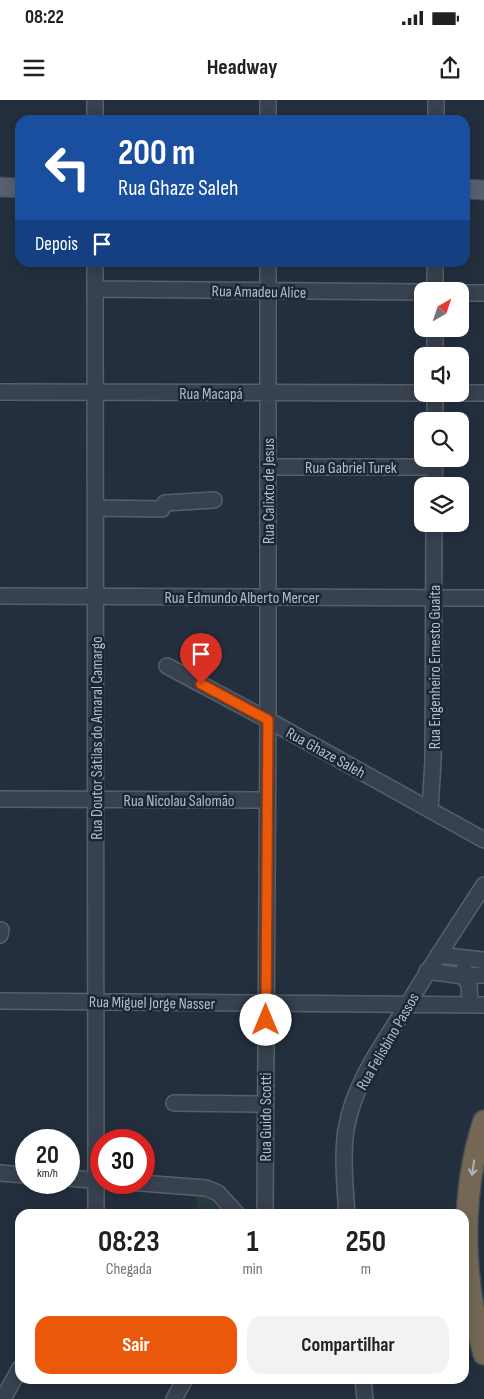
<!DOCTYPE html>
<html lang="pt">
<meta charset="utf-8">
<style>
body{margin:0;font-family:"Sofia Sans Condensed",sans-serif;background:#f2f2f2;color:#202124;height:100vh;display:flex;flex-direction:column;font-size:19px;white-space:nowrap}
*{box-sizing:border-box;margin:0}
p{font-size:16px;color:#757577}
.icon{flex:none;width:28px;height:28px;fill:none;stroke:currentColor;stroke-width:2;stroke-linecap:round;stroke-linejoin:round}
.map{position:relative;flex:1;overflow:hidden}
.drawer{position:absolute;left:15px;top:1109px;width:454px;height:175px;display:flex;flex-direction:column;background:#fff;border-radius:15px;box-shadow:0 2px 12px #0003}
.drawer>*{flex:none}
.hud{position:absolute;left:15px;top:15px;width:455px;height:152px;border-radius:15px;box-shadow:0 2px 12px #0003;background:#1a4fa0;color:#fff;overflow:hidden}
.needle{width:32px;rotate:39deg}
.tools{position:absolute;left:414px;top:182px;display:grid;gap:10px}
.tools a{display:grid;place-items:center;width:55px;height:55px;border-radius:10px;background:#fff;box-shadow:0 2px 12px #0003;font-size:25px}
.speed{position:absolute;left:15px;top:1029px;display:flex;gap:10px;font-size:25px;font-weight:700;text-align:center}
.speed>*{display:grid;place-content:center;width:65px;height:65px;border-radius:50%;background:#fff;box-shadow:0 2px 12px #0003;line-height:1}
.speed small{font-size:12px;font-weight:400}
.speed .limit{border:8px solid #d22;background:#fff;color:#111}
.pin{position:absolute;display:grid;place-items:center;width:42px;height:42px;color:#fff;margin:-51px -21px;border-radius:50% 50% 50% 0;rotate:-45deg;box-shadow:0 0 5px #0007}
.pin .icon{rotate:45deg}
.me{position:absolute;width:55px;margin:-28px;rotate:0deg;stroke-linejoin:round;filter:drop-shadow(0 0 4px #0008)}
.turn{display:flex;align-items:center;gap:18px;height:105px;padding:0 20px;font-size:22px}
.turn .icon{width:65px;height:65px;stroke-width:2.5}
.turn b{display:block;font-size:35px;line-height:42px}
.then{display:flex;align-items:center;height:48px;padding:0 20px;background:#0003;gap:10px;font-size:19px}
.eta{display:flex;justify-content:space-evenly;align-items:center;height:85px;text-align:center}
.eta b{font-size:30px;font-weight:700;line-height:35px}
.cta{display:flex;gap:10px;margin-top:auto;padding:10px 20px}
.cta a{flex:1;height:58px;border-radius:15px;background:#ea580c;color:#fff;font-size:20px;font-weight:700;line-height:58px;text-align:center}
.cta a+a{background:#f2f2f2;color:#202124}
.status{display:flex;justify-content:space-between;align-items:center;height:35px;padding:0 25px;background:#fff;direction:ltr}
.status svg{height:14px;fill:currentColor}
header{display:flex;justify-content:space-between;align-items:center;height:65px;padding:0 20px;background:#fff;font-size:22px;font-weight:700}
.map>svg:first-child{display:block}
</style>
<div class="status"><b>08:22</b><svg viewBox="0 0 49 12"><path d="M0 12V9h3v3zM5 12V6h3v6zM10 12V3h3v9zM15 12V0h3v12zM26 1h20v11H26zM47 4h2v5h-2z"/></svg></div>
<header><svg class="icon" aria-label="menu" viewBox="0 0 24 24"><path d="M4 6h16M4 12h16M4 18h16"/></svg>Headway<svg class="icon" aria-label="share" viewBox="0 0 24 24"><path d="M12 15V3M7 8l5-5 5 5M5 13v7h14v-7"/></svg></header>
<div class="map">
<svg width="484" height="1299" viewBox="0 0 484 1299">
<rect width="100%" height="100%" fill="#242f3e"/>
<!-- green -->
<path fill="#263c3f" d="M 197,1093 L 210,1095 L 230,1114 L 196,1114 Z"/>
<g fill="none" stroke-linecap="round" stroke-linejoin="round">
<defs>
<path id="minor" d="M 95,0 L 95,20
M 268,0 L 268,20
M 436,20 L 436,0
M 95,162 L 96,1114
M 95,189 L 422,192
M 435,191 L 435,162
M 460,193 L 484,193
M 435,256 L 435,229
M 0,292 L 422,293
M 460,293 L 484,293
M 435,321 L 435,294
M 268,367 L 434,367
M 434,386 L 435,359
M 96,408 L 162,409 L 165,403 L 214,400
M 0,496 L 484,498
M 167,566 L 268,620 L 484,740
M 0,699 L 267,700
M 430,710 L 433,660 L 434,424
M 0,835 L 1,830
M 438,855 L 484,860
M 464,869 L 463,876 L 484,875
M 427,871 L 463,876 L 469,884 L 470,905
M 0,901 L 484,905
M 174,1003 L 265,1004
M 0,1073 L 26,1075
M 69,1078 L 101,1081
M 128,1082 L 206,1088 L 218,1093 L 237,1114
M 265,1114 L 268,620 L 268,162
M 347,1114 C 345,1086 342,1057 346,1030 C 354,982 383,944 408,904 C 432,864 458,825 484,785
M 363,1279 L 365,1299
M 3,1299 L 20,1268
M 174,1299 L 185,1279"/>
<path id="major" d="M 0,87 L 20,88
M 465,89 L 484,90"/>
<path id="highway" d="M 484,1021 C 460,1094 462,1181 484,1254"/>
</defs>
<!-- minor casing -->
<use href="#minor" stroke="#565f6c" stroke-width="18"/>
<!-- major casing -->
<use href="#major" stroke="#414a57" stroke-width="21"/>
<!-- highway casing -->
<use href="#highway" stroke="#434c59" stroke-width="24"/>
<!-- minor -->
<use href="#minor" stroke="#38414e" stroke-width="15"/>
<!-- major -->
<use href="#major" stroke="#56606e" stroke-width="19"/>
<!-- highway -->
<use href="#highway" stroke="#746855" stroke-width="21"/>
</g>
<!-- one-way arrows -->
<defs><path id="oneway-shaft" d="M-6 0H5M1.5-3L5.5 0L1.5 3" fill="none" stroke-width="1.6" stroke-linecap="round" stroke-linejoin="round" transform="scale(1.25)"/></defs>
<use stroke="#aeb4bd" href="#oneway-shaft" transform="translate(473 1068) rotate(99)"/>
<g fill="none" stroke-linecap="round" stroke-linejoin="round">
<defs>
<path id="route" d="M 201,584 L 268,620 L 266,920"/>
</defs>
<!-- route casing -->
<use href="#route" stroke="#983908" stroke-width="12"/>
<!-- route -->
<use href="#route" stroke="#ea580c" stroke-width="9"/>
</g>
<g text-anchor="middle" stroke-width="5" stroke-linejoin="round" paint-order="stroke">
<!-- street labels -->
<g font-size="16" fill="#b4bcc9" stroke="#1d2633">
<text transform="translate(259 191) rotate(1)" y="6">Rua Amadeu Alice</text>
<text x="211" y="299">Rua Macapá</text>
<text x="351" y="373">Rua Gabriel Turek</text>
<text transform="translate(268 391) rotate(-90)" y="6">Rua Calixto de Jesus</text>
<text x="242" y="503">Rua Edmundo Alberto Mercer</text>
<text transform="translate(434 567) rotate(-90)" y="6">Rua Engenheiro Ernesto Guaíta</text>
<text transform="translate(96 638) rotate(-90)" y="6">Rua Doutor Sátilas do Amaral Camargo</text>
<text transform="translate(326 652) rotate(29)" y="6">Rua Ghaze Saleh</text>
<text x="179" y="706">Rua Nicolau Salomão</text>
<text transform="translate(152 902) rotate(1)" y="6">Rua Miguel Jorge Nasser</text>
<text transform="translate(387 941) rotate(-60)" y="6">Rua Felisbino Passos</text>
<text transform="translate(265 1017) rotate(-90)" y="6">Rua Guido Scotti</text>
</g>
</g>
</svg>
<div class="tools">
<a><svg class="needle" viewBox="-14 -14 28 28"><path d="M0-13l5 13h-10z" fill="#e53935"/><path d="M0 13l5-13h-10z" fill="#757577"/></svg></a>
<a><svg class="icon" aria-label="sound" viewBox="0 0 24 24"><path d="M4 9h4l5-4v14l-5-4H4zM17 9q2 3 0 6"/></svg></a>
<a><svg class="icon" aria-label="search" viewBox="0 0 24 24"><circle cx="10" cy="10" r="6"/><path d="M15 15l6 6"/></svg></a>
<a><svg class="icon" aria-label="layers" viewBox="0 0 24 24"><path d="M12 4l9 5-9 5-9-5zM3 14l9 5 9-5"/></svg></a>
</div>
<div class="speed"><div>20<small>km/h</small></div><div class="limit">30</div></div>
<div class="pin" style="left:201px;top:584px;background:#d93025"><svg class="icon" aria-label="arrive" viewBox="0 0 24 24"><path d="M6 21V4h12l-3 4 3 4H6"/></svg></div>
<svg class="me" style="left:266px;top:920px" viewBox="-20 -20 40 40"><circle r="19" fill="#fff"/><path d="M0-13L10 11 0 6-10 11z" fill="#ea580c"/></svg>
<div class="hud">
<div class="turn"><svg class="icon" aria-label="left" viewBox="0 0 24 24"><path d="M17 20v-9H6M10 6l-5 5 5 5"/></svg><div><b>200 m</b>Rua Ghaze Saleh</div></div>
<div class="then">Depois<svg class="icon" aria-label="arrive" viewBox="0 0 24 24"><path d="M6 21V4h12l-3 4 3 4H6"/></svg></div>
</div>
<section class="drawer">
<div class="eta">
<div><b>08:23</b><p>Chegada</p></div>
<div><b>1</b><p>min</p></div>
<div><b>250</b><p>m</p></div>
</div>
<div class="cta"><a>Sair</a><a>Compartilhar</a></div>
</section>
</div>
